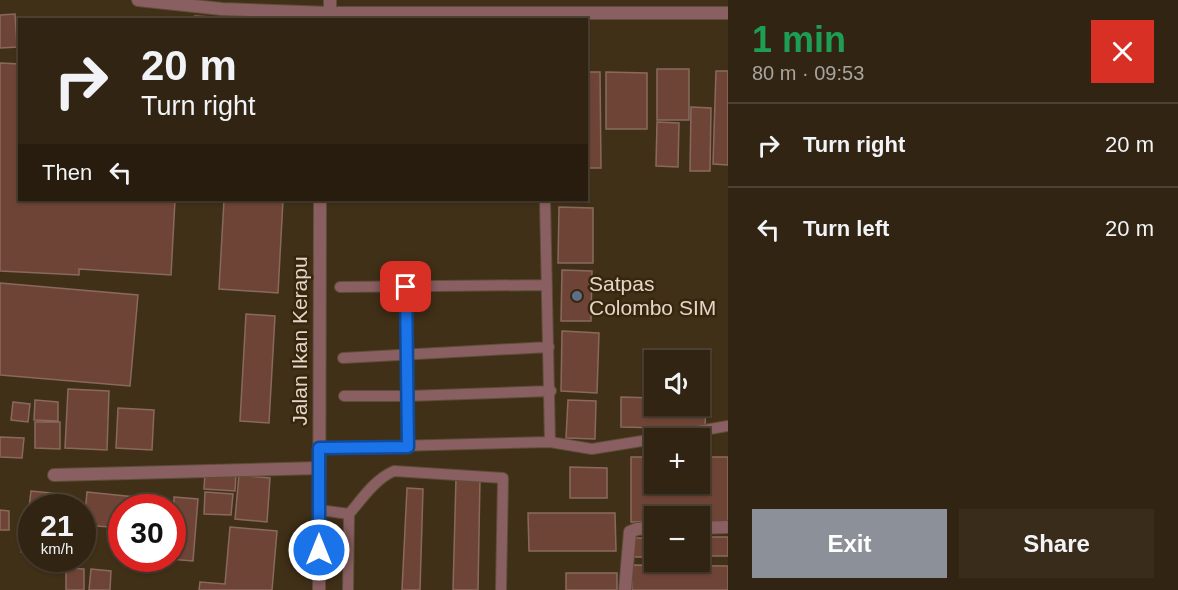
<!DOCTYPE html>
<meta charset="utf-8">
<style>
body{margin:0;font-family:Helvetica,sans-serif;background:#392c1b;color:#f1f3f6;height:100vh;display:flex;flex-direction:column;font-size:22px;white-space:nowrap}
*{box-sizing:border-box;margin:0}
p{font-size:20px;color:#a8a49f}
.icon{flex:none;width:33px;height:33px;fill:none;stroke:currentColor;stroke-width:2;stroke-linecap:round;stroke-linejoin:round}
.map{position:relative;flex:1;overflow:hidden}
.details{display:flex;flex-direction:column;background:#312412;width:450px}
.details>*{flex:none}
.banner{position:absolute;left:18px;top:18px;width:570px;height:183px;border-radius:0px;box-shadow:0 2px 4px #0004,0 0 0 2px #4c4132;background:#312412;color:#f1f3f6;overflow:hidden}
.controls{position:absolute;left:644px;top:350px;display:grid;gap:12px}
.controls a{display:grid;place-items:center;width:66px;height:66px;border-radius:0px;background:#312412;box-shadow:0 2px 4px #0004,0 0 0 2px #4c4132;font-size:30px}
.speed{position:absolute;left:18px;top:494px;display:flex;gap:12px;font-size:30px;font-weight:700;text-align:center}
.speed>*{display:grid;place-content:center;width:78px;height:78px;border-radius:50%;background:#312412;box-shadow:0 2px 4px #0004,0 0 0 2px #4c4132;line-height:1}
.speed small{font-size:15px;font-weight:400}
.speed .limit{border:9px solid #d22;background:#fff;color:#111}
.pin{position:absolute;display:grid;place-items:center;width:51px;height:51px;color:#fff;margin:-26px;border-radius:12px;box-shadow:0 3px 9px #0006}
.me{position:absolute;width:66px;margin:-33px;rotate:0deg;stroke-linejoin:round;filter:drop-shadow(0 0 4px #0008)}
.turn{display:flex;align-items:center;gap:21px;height:126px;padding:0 24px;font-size:27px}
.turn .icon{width:78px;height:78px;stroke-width:2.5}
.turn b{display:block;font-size:42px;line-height:51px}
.then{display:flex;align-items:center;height:57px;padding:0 24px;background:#0003;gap:12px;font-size:22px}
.round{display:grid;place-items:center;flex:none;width:63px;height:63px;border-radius:0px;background:#392c1b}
.headline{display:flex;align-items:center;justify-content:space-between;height:102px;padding:0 24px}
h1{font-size:36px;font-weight:600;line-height:45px;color:#1e9e55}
.action{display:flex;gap:12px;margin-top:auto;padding:12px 24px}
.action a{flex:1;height:69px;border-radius:0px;background:#8c9099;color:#fff;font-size:24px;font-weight:600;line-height:69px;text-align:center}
.action a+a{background:#392c1b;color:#f1f3f6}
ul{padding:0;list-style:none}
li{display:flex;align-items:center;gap:18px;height:84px;padding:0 24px;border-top:2px solid #4c4132}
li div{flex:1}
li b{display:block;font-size:22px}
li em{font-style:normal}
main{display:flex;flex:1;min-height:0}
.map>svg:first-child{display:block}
</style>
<main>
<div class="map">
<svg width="728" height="590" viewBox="0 0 728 590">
<rect width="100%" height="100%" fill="#413018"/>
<!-- building -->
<path fill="#6e4436" stroke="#89695e" stroke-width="1.5" d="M 15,14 L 17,47 L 0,48 L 0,15 Z
M 195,16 L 247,19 L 247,20 L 195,20 Z
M 0,63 L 20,64 L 20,200 L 175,200 L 171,275 L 79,269 L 79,275 L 0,271 Z
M 657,69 L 689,69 L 689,120 L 657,120 Z
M 716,71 L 728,71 L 728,165 L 713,164 Z
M 586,72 L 600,72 L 601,168 L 586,168 Z
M 606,72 L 647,73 L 647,129 L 606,129 Z
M 691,107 L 711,108 L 710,171 L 690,171 Z
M 657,122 L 679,123 L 678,167 L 656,166 Z
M 224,200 L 283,200 L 278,293 L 219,289 Z
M 559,207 L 593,208 L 593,263 L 558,263 Z
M 562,270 L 592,271 L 591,321 L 561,321 Z
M 0,283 L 138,295 L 130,386 L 0,375 Z
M 246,314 L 275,316 L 269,423 L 240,421 Z
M 562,331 L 599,333 L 597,393 L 561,391 Z
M 68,389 L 109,391 L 107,450 L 65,448 Z
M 621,397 L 654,398 L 654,405 L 699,405 L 699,399 L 706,400 L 705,429 L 621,427 Z
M 35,400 L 58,402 L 58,421 L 34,420 Z
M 568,400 L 596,401 L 595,439 L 566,438 Z
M 13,402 L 30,404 L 28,422 L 11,420 Z
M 118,408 L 154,410 L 152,450 L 116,448 Z
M 35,422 L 60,422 L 60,449 L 35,448 Z
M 0,437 L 24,438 L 22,458 L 0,457 Z
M 631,457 L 654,457 L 654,483 L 699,483 L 699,457 L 728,457 L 728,522 L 699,522 L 699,516 L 654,516 L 654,522 L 631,522 Z
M 570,467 L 607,468 L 607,498 L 570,498 Z
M 205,473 L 236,474 L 235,491 L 204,489 Z
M 239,475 L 270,478 L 267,522 L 235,519 Z
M 456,478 L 480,478 L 478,590 L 453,590 Z
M 407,488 L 423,489 L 420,590 L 402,590 Z
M 31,491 L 60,494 L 59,507 L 32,507 L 32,553 L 21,552 L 24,516 L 28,516 Z
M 87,492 L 145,498 L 144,507 L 122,507 L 122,528 L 84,525 Z
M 205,492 L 233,494 L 231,515 L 204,514 Z
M 174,497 L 198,499 L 193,561 L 169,559 L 172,558 Z
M 0,510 L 9,511 L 9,530 L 0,530 Z
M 528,513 L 615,513 L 616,551 L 529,551 Z
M 230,527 L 277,531 L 272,590 L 199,590 L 200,582 L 225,584 Z
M 699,537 L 728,537 L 728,556 L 699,556 Z
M 632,538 L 654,538 L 654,557 L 633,557 Z
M 632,565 L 728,566 L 728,590 L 632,590 Z
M 66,568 L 84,569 L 84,590 L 66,590 Z
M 91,569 L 111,571 L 110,590 L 89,590 Z
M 566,573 L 617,573 L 617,590 L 566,590 Z"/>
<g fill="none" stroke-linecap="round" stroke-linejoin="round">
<defs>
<path id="service" d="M 545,200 L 550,442
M 340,287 L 547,285
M 406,287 L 408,447
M 343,358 L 549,347
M 344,396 L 408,396 L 551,391
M 657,438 L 728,426
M 319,448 L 550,442 L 592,449 L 654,439
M 319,510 L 349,514
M 348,590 L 349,514 C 362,499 375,479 394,471 L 503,478 L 501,590"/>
<path id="minor" d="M 138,0 L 222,9 L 330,13 L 728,13
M 330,13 L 330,0
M 54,475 L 319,468
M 699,528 L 728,527
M 319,590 L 320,200
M 625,590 L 630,532 L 637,529 L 654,528"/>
</defs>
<!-- service casing -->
<use href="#service" stroke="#5e4e38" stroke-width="12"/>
<!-- minor casing -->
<use href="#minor" stroke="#5e4e38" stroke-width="14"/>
<!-- service -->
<use href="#service" stroke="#895f62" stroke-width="10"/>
<!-- minor -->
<use href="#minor" stroke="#895f62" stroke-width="12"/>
</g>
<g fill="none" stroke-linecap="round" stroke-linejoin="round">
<defs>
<path id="route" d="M 319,550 L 319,448 L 408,447 L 406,287"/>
</defs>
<!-- route casing -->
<use href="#route" stroke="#114b97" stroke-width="15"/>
<!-- route -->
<use href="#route" stroke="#1a73e8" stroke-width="10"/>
</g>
<!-- markers -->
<circle fill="#5c6f8a" stroke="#37260d" stroke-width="2" cx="577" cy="296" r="6"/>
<g text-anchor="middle" stroke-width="5" stroke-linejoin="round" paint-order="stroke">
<!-- poi labels -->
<g font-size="21" fill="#e1d6c8" stroke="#37260d" text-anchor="start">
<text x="589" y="291">Satpas<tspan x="589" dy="24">Colombo SIM</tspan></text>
</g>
<!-- street labels -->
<g font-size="21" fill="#e1d6c8" stroke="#37260d">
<text transform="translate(300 341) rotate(-90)" y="7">Jalan Ikan Kerapu</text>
</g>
</g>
</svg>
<div class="controls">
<a><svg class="icon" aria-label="sound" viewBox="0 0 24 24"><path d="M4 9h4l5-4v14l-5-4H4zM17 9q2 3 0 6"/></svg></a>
<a>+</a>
<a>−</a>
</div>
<div class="speed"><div>21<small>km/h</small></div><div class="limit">30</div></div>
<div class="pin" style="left:406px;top:287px;background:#d93025"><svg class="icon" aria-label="arrive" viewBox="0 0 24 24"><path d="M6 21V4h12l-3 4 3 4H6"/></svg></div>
<svg class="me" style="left:319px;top:550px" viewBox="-20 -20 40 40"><circle r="17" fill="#1a73e8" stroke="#fff" stroke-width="3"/><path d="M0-11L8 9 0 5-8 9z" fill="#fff"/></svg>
<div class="banner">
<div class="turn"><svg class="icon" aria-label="right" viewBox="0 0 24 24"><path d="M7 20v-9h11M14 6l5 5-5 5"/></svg><div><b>20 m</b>Turn right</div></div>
<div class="then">Then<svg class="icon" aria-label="left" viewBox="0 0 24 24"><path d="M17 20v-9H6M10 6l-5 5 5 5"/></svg></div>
</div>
</div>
<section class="details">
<div class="headline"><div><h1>1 min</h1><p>80 m · 09:53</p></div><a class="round" style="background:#d93025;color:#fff"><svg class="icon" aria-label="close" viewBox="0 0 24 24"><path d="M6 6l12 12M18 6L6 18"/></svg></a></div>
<ul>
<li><svg class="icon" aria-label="right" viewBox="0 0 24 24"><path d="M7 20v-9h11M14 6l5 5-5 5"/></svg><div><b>Turn right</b></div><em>20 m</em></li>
<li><svg class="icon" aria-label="left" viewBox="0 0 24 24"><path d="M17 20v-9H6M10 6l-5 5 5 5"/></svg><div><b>Turn left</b></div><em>20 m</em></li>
</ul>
<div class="action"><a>Exit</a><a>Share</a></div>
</section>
</main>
